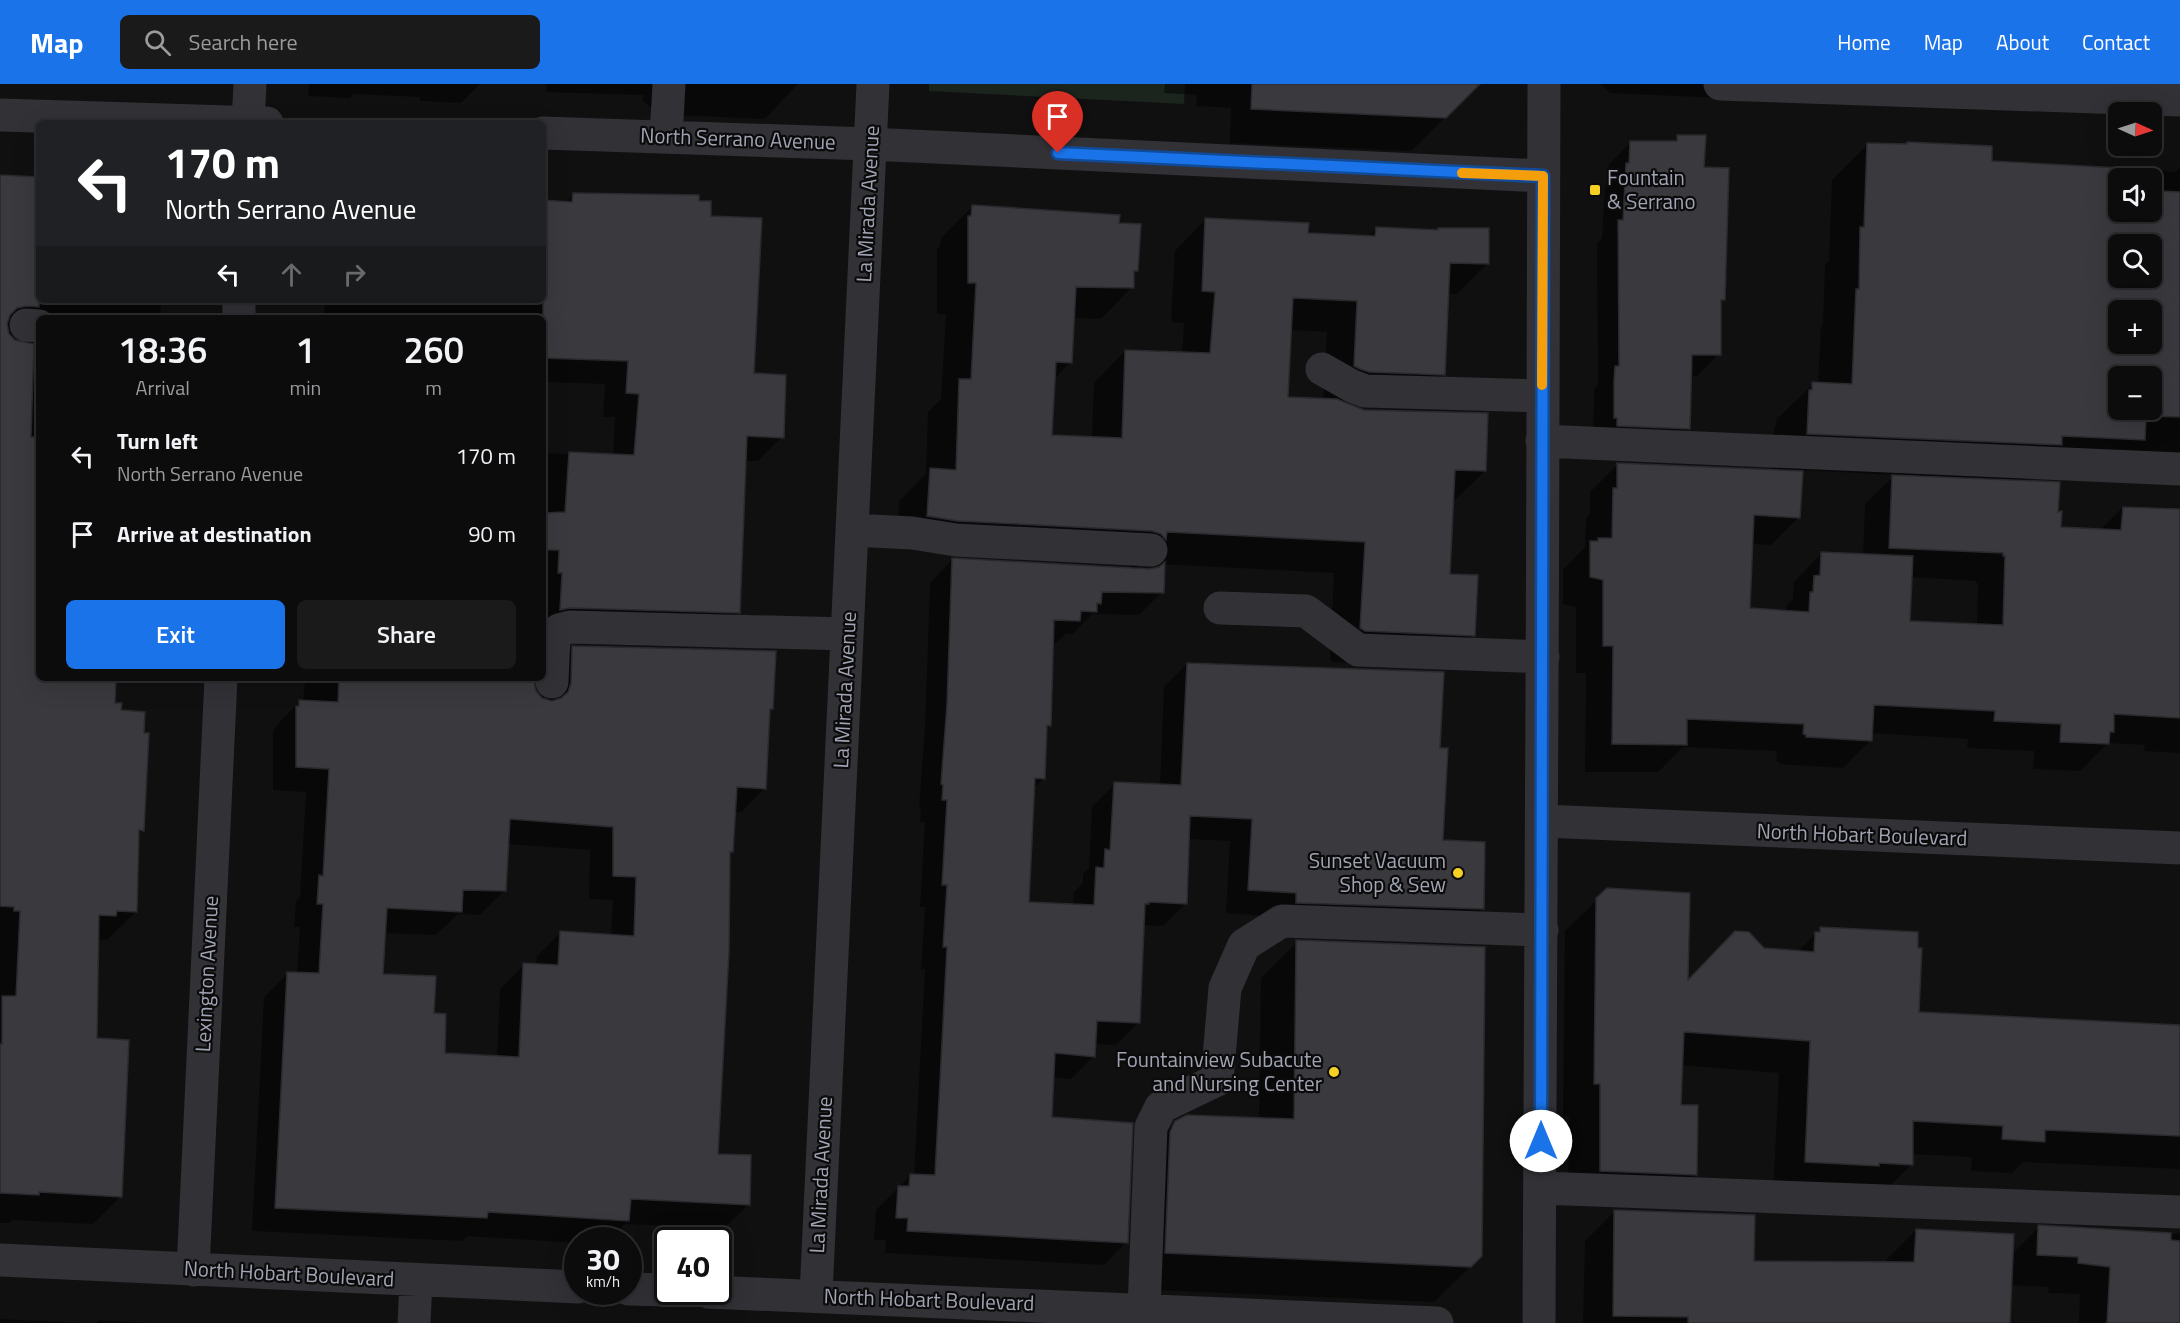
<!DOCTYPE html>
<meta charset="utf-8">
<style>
body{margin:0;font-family:"Titillium Web",sans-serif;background:#1a1a1b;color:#f1f3f6;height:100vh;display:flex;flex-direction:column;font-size:22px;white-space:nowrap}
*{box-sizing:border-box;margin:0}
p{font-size:20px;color:#9a9b9d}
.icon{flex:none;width:33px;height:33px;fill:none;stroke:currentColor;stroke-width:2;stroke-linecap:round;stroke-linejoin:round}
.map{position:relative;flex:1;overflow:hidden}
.drawer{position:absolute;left:36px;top:231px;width:510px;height:366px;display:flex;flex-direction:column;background:#0c0c0d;border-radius:9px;box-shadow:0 6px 24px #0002,0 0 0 2px #2c2c2e}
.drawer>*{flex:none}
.hud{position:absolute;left:36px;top:36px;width:510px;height:183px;border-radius:9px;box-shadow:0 6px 24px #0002,0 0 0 2px #2c2c2e;background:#202124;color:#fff;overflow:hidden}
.needle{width:39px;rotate:93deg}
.controls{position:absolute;left:2108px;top:18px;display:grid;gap:12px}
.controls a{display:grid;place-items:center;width:54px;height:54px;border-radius:9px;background:#0c0c0d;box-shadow:0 6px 24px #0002,0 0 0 2px #2c2c2e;font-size:30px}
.speed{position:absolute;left:564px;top:1143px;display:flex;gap:12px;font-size:30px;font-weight:700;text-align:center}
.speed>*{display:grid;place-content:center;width:78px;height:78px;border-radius:50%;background:#0c0c0d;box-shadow:0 6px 24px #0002,0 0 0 2px #2c2c2e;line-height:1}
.speed small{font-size:15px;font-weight:400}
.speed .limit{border:3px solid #111;border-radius:9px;background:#fff;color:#111}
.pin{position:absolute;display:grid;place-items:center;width:51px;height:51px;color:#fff;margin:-62px -26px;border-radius:50% 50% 50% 0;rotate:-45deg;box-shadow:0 0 6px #0007}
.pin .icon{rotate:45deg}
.me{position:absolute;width:66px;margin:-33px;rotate:0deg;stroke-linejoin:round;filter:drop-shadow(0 0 4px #0008)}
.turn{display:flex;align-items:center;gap:21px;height:126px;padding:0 30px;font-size:27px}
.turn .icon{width:78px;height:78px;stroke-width:2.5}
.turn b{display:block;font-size:42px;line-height:51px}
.lanes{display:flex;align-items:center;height:57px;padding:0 30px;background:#0003;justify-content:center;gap:30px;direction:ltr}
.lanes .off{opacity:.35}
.eta{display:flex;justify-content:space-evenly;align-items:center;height:102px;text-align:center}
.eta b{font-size:36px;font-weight:600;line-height:42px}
.cta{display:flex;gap:12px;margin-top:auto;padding:12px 30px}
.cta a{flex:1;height:69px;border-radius:9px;background:#1a73e8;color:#fff;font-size:24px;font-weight:600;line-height:69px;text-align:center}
.cta a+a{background:#1a1a1b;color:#f1f3f6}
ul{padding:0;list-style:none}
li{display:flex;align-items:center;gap:18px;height:78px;padding:0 30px}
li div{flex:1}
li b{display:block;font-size:22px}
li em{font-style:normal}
header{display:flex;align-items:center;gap:36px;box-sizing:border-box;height:84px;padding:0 30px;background:#1a73e8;color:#fff}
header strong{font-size:28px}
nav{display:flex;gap:33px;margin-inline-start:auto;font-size:21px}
.search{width:420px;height:54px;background:#1a1a1b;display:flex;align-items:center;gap:15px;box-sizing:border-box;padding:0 21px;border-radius:9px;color:#9a9b9d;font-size:22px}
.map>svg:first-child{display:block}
</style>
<header>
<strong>Map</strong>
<div class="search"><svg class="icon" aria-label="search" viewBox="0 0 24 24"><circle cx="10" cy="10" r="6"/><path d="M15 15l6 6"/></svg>Search here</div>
<nav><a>Home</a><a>Map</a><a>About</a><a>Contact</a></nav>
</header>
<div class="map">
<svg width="2180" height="1239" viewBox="0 0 2180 1239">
<rect width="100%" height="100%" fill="#101011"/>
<!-- green -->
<path fill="#1c241e" d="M 929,0 L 1185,0 L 1184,20 L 929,7 Z"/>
<!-- shadow -->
<path fill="#0007" fill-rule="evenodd" d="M 309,0 L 480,0 L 461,19 L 420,17 L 420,13 L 353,10 L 350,14 L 308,12 Z
M 546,0 L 798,0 L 765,35 L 654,30 L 652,25 L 643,17 L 643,11 L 546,8 Z
M 1165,0 L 1460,0 L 1460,19 L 1411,67 L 1230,59 L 1231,24 L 1196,22 L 1197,11 L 1164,9 Z
M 1601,0 L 1871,0 L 1851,20 L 1610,9 Z
M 1678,52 L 1703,85 L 1724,215 L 1719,219 L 1719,270 L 1697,292 L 1690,292 L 1689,344 L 1667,366 L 1593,355 L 1594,305 L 1598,301 L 1597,159 L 1602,154 L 1605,102 L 1608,99 L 1609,80 L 1631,58 L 1671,59 Z
M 1868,60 L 1991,79 L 2175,88 L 2180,83 L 2180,370 L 2033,388 L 2022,398 L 2057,429 L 2060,444 L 2099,447 L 2124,422 L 2180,424 L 2180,669 L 2144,667 L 2145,661 L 2108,659 L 2080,687 L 2033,685 L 2034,667 L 1967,664 L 1968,655 L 1871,649 L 1871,656 L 1843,684 L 1779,680 L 1779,678 L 1776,678 L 1777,667 L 1683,663 L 1658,688 L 1585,688 L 1586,589 L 1576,589 L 1576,523 L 1563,520 L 1563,486 L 1585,463 L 1586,434 L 1590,430 L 1590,408 L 1617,381 L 1771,387 L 1774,344 L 1776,341 L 1777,335 L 1813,300 L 1818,300 L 1821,243 L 1823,240 L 1825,181 L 1829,177 L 1832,96 ZM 2118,94 L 2151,94 L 2151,128 L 2118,128 ZM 2118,160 L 2151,160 L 2151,194 L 2118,194 ZM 2118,226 L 2151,226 L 2151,260 L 2118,260 ZM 2118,292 L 2151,292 L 2151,326 L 2118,326 ZM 1801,386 L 1895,391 L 1865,420 L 1863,472 L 1821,470 L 1794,498 L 1793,515 L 1787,521 L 1786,528 L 1749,525 L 1752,460 L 1771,461 L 1799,433 ZM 1910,493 L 1976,497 L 1976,499 L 1978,499 L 1977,541 L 1908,538 Z
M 0,89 L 30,99 L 39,90 L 39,216 L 161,216 L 160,234 L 39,234 L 39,594 L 114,594 L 113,620 L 120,628 L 143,746 L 137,751 L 136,828 L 107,856 L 97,855 L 95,956 L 121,1112 L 93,1140 L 12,1136 L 9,1139 L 0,1139 ZM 10,252 L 21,254 L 28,263 L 15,258 Z
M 573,110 L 697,119 L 710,133 L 752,290 L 782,353 L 758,377 L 745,377 L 739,528 L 715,552 L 543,548 L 543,234 L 324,234 L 325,216 L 543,216 L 543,117 L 565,119 ZM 547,298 L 605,300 L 603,333 L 615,333 L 613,372 L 544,369 Z
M 972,123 L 1118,140 L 1137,186 L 1133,190 L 1132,203 L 1101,235 L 1073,234 L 1071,278 L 1054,295 L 1050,352 L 1092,354 L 1094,299 L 1125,267 L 1182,270 L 1184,239 L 1171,238 L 1175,167 L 1206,135 L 1307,150 L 1368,153 L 1376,145 L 1436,147 L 1438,145 L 1488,179 L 1457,210 L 1447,210 L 1444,290 L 1412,321 L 1345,319 L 1485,387 L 1453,418 L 1448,491 L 1474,551 L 1442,582 L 1333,578 L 1330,576 L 1334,489 L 1141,479 L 1135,485 L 1162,508 L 1139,531 L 1092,530 L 1073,550 L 1066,549 L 1056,559 L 1051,559 L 1049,641 L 1045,645 L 1044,694 L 1033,705 L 1027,819 L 1073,821 L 1074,808 L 1083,799 L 1083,790 L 1089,784 L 1092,723 L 1115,700 L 1160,702 L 1164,603 L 1187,580 L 1438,666 L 1441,758 L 1483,825 L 1460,847 L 1226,829 L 1230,757 L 1188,755 L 1186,819 L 1163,842 L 1142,841 L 1139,938 L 1116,961 L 1094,960 L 1094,972 L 1071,995 L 1053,993 L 1051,1035 L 1126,1158 L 1104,1181 L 885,1169 L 886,1156 L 874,1156 L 876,1126 L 911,1091 L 914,1091 L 925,885 L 921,885 L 925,823 L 920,823 L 925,738 L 920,738 L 921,723 L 919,723 L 925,644 L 930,499 L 952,476 L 1134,485 L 1129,481 L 1120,478 L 926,468 L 897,463 L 899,417 L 926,390 L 928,328 L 941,315 L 946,230 L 937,230 L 937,165 L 940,162 L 941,154 ZM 1290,246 L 1327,248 L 1323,313 L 1329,316 L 1286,314 Z
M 573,563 L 772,625 L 768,628 L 765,704 L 741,728 L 734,728 L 732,767 L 728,771 L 716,1071 L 748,1121 L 724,1144 L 625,1140 L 608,1156 L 578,1156 L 578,1159 L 467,1152 L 462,1157 L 252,1147 L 264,913 L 288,889 L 297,890 L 300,843 L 294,843 L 296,817 L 300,813 L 306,708 L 273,706 L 273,647 L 276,642 L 299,618 L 303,618 L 305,594 L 532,594 L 534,607 L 541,615 L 548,617 L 549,587 ZM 507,760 L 590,766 L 589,815 L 613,816 L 611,852 L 561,848 L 537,872 L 536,881 L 524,881 L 500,905 L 497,973 L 443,971 L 432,930 L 382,891 L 384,849 L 436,851 L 458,830 L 480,831 L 504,807 Z
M 1598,815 L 1686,899 L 1763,866 L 1797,868 L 1821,845 L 1918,929 L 2180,942 L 2180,1085 L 2023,1078 L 2012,1089 L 1971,1087 L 1972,1073 L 1912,1070 L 1912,1080 L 1880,1112 L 1773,1110 L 1779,989 L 1681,981 L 1679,1022 L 1696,1090 L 1664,1122 L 1568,1119 L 1569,1032 L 1563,1032 L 1565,847 Z
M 1297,858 L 1481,1172 L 1434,1218 L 1130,1205 L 1139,1075 L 1176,1038 L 1259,1035 L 1261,894 Z
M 1615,1127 L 1752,1178 L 1886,1180 L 1886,1176 L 1916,1146 L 2012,1170 L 2039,1143 L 2180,1150 L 2180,1239 L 2079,1239 L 2080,1210 L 2048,1209 L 2049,1203 L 2010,1201 L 2009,1238 L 2048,1239 L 1583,1239 L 1585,1157 Z
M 0,1235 L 87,1239 L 0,1239 Z
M 99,1236 L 149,1239 L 96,1239 Z"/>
<!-- building -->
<path fill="#3a3a3e" stroke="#2a292d" stroke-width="1.5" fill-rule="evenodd" d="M 1252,0 L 1480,0 L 1446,34 L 1251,25 Z
M 1677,51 L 1706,51 L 1704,83 L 1729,84 L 1725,216 L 1721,216 L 1721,271 L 1692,271 L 1690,345 L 1617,342 L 1617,334 L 1614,334 L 1614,297 L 1615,282 L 1619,282 L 1618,136 L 1623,136 L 1626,79 L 1629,79 L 1630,57 L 1677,57 Z
M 1907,58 L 1992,62 L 1992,77 L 2158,86 L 2157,102 L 2160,102 L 2160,107 L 2180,108 L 2180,333 L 2146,332 L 2145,356 L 2062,352 L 2062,361 L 1807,350 L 1809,306 L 1812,306 L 1812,298 L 1852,300 L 1856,205 L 1859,205 L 1860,143 L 1864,143 L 1867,59 L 1907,60 ZM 2118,94 L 2151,94 L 2151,128 L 2118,128 ZM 2118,160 L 2151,160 L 2151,194 L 2118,194 ZM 2118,226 L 2151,226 L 2151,260 L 2118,260 ZM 2118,292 L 2151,292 L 2151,326 L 2118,326 Z
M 0,91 L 39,93 L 39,223 L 27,222 L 17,224 L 10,231 L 7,240 L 9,250 L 15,256 L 34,260 L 31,353 L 39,353 L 39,594 L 116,594 L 115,619 L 122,619 L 121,626 L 145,628 L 144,649 L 149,649 L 144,747 L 139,746 L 137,828 L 117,827 L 116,832 L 99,831 L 97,954 L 129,956 L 122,1113 L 39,1108 L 39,1111 L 0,1109 L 0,960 L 2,960 L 2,912 L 16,912 L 20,827 L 14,827 L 14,823 L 0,822 Z
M 573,109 L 699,111 L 699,117 L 711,117 L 711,132 L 762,134 L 754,289 L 786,291 L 784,354 L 747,352 L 740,529 L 570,524 L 560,526 L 562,489 L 558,489 L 559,466 L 543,466 L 543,429 L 565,428 L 569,368 L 634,371 L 639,310 L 626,309 L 628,277 L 543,274 L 543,116 L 572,118 Z
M 972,121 L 1120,131 L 1119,139 L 1141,140 L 1138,187 L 1134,187 L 1134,204 L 1076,203 L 1072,279 L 1056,278 L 1052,351 L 1122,354 L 1125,266 L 1210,269 L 1215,208 L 1202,207 L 1205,134 L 1309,139 L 1308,149 L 1375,152 L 1376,143 L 1438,146 L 1438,144 L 1489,144 L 1489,180 L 1450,179 L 1445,291 L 1369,288 L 1360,285 L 1354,282 L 1357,217 L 1293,214 L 1288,313 L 1337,315 L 1364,326 L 1488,329 L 1486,387 L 1455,386 L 1450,490 L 1478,491 L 1475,552 L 1365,547 L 1360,544 L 1365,458 L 1167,448 L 1166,456 L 1161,450 L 1152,447 L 958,437 L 927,432 L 930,384 L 956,386 L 959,295 L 971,295 L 976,199 L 968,199 L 968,132 L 971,132 Z
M 1617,379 L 1803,387 L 1800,434 L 1754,431 L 1750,524 L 1809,528 L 1810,508 L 1813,508 L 1814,492 L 1820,491 L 1821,468 L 1913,472 L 1910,537 L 2003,541 L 2005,472 L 2003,472 L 2003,469 L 1889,464 L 1892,391 L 2060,398 L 2058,428 L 2062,427 L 2061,443 L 2121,446 L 2123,423 L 2180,425 L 2180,634 L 2114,630 L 2114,648 L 2110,648 L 2109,660 L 2060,658 L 2061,640 L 1994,637 L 1995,627 L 1874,621 L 1872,657 L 1806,653 L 1806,651 L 1803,650 L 1804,640 L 1687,635 L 1687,661 L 1612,660 L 1613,562 L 1603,562 L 1603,496 L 1590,493 L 1590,457 L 1598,457 L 1598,454 L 1612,454 L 1613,404 L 1617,404 Z
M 952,474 L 1150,485 L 1159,483 L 1165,478 L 1164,509 L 1102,508 L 1101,520 L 1097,519 L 1097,528 L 1081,527 L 1080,537 L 1054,536 L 1051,642 L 1047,641 L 1045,695 L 1035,694 L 1029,818 L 1094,821 L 1096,783 L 1104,784 L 1105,765 L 1110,766 L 1114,698 L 1181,701 L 1187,579 L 1444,588 L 1440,664 L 1448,664 L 1443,756 L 1485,758 L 1484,825 L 1296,819 L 1296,809 L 1248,806 L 1252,735 L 1190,732 L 1187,820 L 1149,818 L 1149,820 L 1145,820 L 1140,939 L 1097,937 L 1095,973 L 1055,969 L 1052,1033 L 1133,1039 L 1128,1159 L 907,1147 L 908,1134 L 896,1134 L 898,1102 L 909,1102 L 910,1090 L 935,1091 L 947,863 L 943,863 L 947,801 L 942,801 L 947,716 L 942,716 L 943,701 L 941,700 L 947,620 Z
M 572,562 L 776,567 L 773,625 L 770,625 L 766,705 L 737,703 L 733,768 L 730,768 L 729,867 L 718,1070 L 751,1071 L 750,1121 L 631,1115 L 629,1137 L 488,1128 L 487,1134 L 275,1124 L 287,888 L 319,889 L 323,820 L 317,820 L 319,791 L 323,792 L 329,685 L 296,683 L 296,622 L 299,622 L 299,616 L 338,618 L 339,594 L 533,594 L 536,607 L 542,614 L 552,617 L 561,614 L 568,608 L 571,599 ZM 510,735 L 613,743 L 613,792 L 636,793 L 634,852 L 560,847 L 558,881 L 523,879 L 519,973 L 445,969 L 446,930 L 434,929 L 436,892 L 383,890 L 387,824 L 462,828 L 463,806 L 506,807 Z
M 1607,804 L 1690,809 L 1688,896 L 1735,847 L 1749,848 L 1764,864 L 1814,868 L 1815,848 L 1820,848 L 1820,843 L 1918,848 L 1918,864 L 1922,864 L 1919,928 L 2180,941 L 2180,1052 L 2045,1046 L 2045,1058 L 2002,1055 L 2003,1042 L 1913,1037 L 1913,1081 L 1879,1079 L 1879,1082 L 1805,1078 L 1810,957 L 1684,948 L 1681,1021 L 1698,1021 L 1697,1091 L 1600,1087 L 1600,1000 L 1594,1000 L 1596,814 Z
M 1296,856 L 1485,863 L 1482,1172 L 1471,1183 L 1165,1169 L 1170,1048 L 1175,1037 L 1187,1031 L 1294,1035 Z
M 1614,1126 L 1755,1131 L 1754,1177 L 1914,1178 L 1916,1145 L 2014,1150 L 2010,1239 L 1688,1239 L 1688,1233 L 1613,1232 Z
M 2038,1141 L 2171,1149 L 2171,1156 L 2180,1157 L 2180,1239 L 2107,1239 L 2110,1183 L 2078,1179 L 2078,1173 L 2037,1171 Z"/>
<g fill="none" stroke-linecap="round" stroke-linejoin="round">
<!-- minor -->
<path stroke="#313136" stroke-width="33" d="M 1720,0 L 2180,16
M 0,31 L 267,39
M 248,39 L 250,0
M 543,49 L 870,60 L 1543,92
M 666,53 L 669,0
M 239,234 L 239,216
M 26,241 L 39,242
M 1322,285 L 1352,302 L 1365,307 L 1542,312
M 1542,357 L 2180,385
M 852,446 L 912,449 L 956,456 L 1151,466
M 1220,524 L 1306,527 L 1358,566 L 1543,573
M 552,598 L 554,552 L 559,546 L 570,543 L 847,550
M 1543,737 L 2180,764
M 1541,1104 L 2180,1128
M 0,1176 L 578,1203
M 193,1186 L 221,594
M 628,1205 L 668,1206
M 708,1208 L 1437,1239
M 816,1211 L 873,0
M 1144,1226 L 1151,1043 L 1161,1023 L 1217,996 L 1225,904 L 1244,861 L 1282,837 L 1542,846
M 414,1239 L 416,1197
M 1539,1239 C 1544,826 1541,413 1544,0"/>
</g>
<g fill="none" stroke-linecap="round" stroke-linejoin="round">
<defs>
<path id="route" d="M 1058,69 L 1543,92 L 1541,1057"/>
</defs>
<!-- route casing -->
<use href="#route" stroke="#114b97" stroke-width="15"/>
<!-- route -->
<use href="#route" stroke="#1a73e8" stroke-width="10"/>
<!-- slow -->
<path stroke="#f59e0b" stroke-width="10" d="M 1462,89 L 1543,92 L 1542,301"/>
</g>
<!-- markers -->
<g fill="#f6d123" stroke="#0b0b0c" stroke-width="2">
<rect x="1589" y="100" width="12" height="12" rx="3"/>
<circle cx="1458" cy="789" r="6"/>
<circle cx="1334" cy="988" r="6"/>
</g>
<g text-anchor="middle" stroke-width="4.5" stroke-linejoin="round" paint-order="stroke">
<!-- street labels -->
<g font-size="21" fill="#a0a3b2" stroke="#0b0b0c">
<text transform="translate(738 55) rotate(2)" y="7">North Serrano Avenue</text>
<text transform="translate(868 120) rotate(-87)" y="7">La Mirada Avenue</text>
<text transform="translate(845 606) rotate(-87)" y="7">La Mirada Avenue</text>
<text transform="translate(1862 751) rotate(2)" y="7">North Hobart Boulevard</text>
<text transform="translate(207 890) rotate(-87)" y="7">Lexington Avenue</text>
<text transform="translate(821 1091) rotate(-87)" y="7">La Mirada Avenue</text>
<text transform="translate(289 1190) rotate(3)" y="7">North Hobart Boulevard</text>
<text transform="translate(929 1216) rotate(2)" y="7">North Hobart Boulevard</text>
</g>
<!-- poi labels -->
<g font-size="21" fill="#a0a3b2" stroke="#0b0b0c" text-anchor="end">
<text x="1607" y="101" text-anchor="start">Fountain<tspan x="1607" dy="24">&amp; Serrano</tspan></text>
<text x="1446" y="784">Sunset Vacuum<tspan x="1446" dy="24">Shop &amp; Sew</tspan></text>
<text x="1322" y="983">Fountainview Subacute<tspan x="1322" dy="24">and Nursing Center</tspan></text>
</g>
</g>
</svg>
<div class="controls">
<a><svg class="needle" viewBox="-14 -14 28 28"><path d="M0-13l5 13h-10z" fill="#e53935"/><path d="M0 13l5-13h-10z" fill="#9a9b9d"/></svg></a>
<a><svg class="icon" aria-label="sound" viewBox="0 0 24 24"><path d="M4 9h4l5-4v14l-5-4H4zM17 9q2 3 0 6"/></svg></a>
<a><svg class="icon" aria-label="search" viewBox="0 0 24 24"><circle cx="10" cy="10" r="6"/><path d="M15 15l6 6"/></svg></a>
<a>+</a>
<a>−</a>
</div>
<div class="speed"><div>30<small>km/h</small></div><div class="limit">40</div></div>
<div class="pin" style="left:1058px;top:69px;background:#d93025"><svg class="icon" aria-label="arrive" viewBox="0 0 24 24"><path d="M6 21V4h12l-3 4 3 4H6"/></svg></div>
<svg class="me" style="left:1541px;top:1057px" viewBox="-20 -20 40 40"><circle r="19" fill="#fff"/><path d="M0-13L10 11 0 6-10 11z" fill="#1a73e8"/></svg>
<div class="hud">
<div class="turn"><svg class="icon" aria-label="left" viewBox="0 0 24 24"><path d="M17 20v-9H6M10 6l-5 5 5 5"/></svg><div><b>170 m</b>North Serrano Avenue</div></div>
<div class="lanes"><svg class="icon" aria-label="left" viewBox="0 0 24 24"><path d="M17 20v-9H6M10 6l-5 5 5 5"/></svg><svg class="icon off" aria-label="ahead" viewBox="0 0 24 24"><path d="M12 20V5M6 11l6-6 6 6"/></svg><svg class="icon off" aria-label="right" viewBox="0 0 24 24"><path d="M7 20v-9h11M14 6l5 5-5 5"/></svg></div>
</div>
<section class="drawer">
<div class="eta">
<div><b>18:36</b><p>Arrival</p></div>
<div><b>1</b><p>min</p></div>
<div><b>260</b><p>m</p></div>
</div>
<ul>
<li><svg class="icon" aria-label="left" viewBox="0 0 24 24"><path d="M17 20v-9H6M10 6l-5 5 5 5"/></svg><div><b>Turn left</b><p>North Serrano Avenue</p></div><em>170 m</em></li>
<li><svg class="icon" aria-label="arrive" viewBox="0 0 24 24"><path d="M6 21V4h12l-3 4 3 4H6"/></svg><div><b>Arrive at destination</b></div><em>90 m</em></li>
</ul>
<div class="cta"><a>Exit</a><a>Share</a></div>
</section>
</div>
